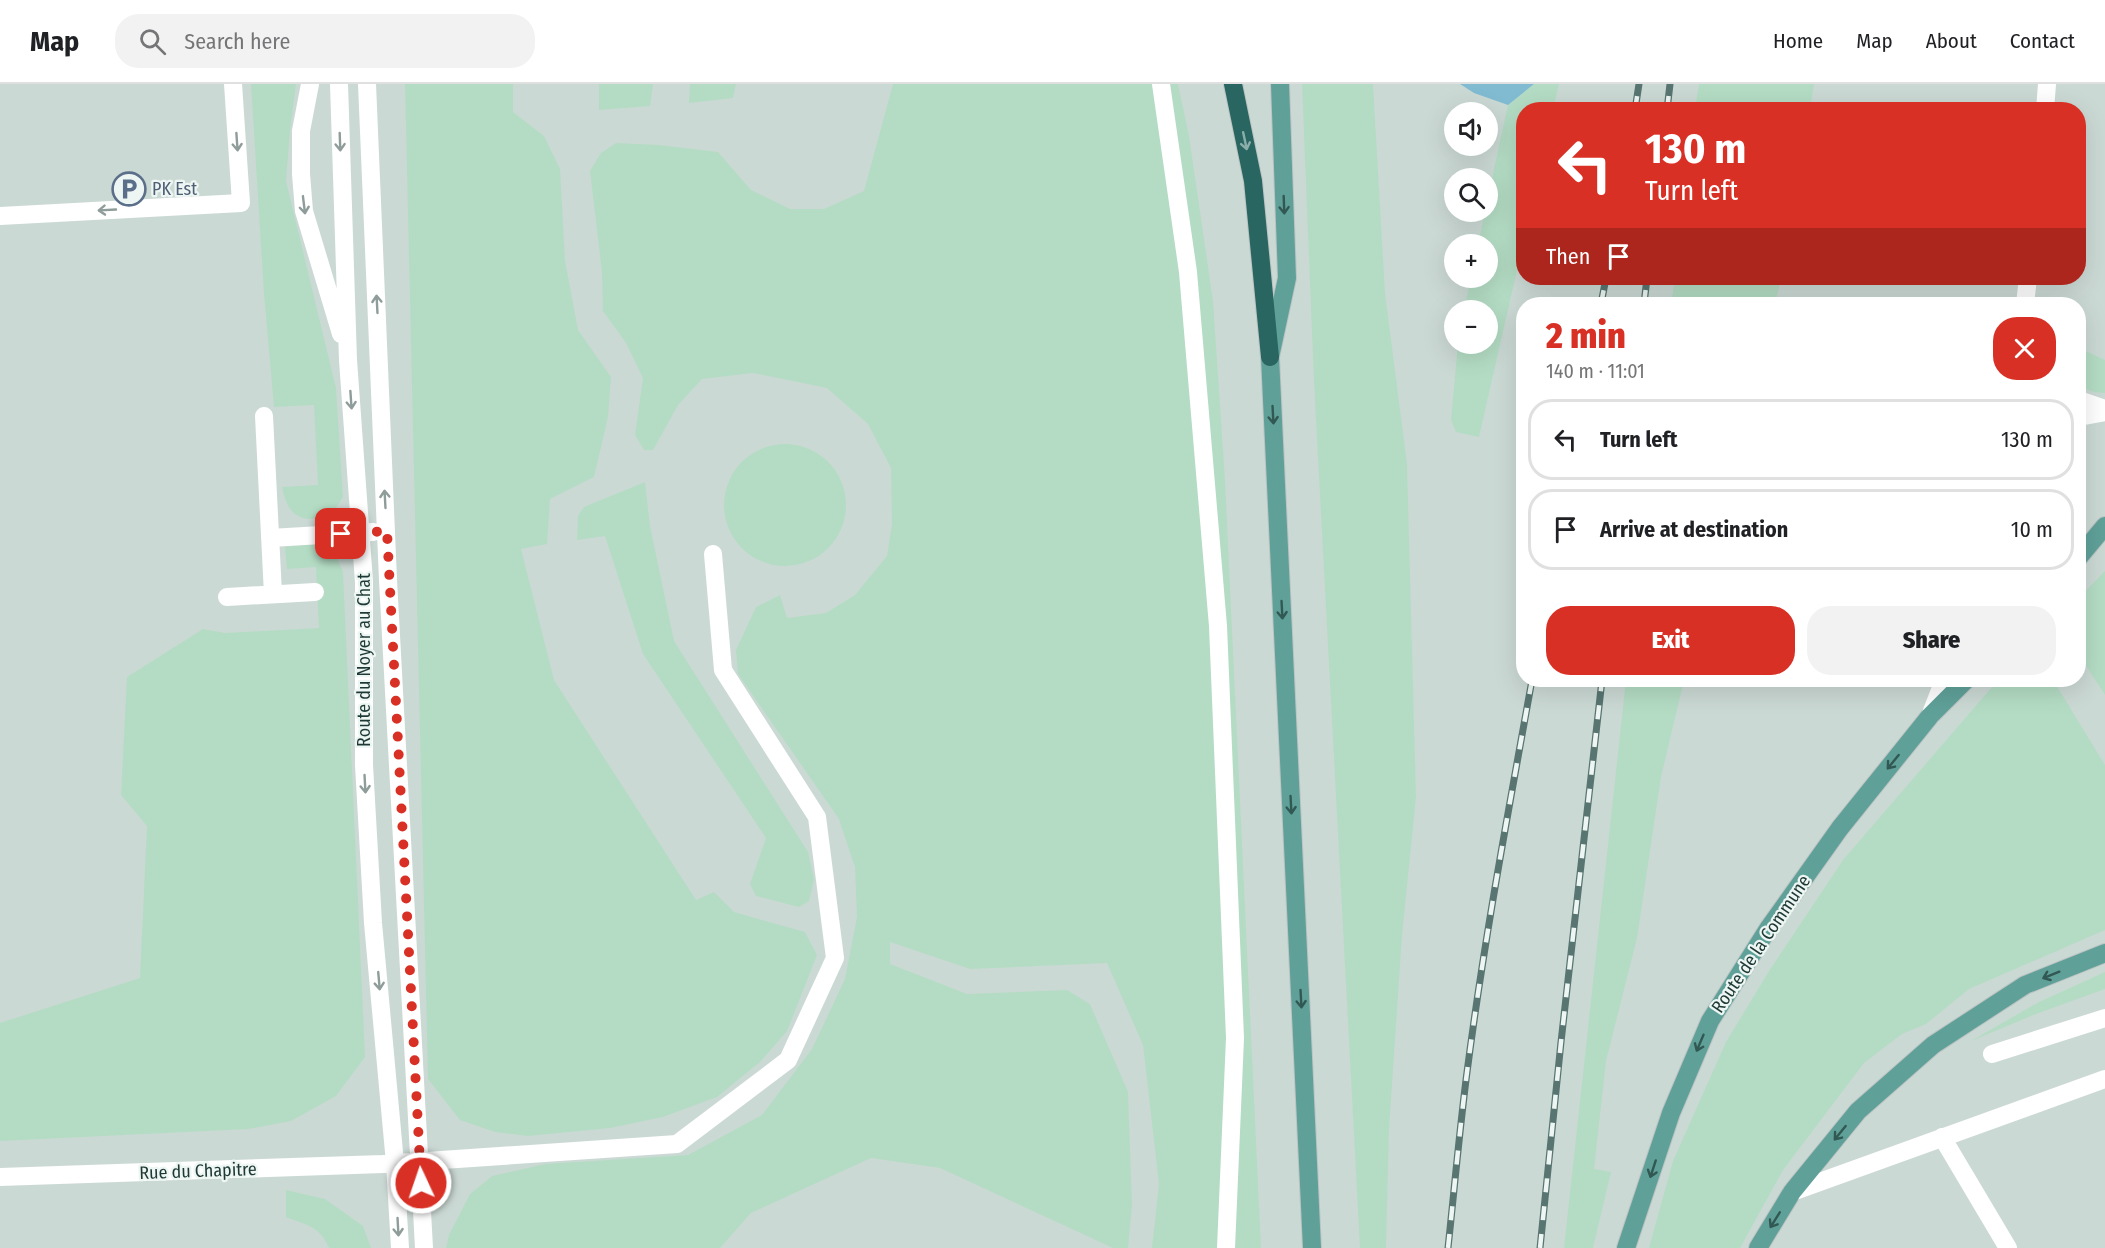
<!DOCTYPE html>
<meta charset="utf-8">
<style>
body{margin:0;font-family:"Fira Sans Condensed",sans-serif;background:#f2f2f2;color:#202124;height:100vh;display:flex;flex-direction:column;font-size:22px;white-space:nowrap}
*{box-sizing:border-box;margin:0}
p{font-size:20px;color:#757577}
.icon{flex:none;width:33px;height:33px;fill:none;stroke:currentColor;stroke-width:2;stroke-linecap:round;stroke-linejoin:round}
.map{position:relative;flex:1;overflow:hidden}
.panel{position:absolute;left:1516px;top:213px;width:570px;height:390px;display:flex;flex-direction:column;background:#fff;border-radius:24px;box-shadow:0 6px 24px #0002}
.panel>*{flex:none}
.hud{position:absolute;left:1516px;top:18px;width:570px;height:183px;border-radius:24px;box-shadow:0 6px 24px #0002;background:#d93025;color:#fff;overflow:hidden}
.buttons{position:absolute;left:1444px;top:18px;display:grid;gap:12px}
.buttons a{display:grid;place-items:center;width:54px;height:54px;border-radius:50%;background:#fff;box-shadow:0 6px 24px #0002;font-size:30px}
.pin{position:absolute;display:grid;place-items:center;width:51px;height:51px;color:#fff;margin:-26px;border-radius:12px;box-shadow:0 3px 9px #0006}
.me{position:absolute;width:66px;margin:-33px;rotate:357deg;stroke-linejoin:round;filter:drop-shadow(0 0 4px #0008)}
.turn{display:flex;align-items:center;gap:21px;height:126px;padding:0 30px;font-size:27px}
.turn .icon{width:78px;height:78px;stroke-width:2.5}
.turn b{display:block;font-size:42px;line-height:51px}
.then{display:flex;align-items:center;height:57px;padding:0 30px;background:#0003;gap:12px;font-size:22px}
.round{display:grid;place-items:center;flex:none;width:63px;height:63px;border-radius:24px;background:#f2f2f2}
.overview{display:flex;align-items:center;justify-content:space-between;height:102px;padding:0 30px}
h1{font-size:36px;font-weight:800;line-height:45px;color:#d93025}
.action{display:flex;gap:12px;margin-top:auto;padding:12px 30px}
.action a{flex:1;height:69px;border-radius:24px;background:#d93025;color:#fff;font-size:24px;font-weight:800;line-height:69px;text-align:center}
.action a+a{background:#f2f2f2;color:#202124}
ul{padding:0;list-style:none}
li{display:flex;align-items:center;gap:18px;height:81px;margin:0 12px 9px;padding:0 18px;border:3px solid #e0e0e0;border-radius:24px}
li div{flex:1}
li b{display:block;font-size:22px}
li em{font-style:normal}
header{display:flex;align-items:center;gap:36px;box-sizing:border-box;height:84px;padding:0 30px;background:#fff;border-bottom:2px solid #e0e0e0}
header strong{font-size:28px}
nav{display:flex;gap:33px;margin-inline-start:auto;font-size:21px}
.search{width:420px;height:54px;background:#f2f2f2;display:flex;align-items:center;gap:15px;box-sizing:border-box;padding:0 21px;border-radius:24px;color:#757577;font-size:22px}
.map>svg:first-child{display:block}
</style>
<header>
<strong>Map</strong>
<div class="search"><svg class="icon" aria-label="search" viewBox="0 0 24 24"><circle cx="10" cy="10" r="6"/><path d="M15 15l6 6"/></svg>Search here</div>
<nav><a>Home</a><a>Map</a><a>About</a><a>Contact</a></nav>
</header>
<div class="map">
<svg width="2105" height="1164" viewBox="0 0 2105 1164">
<rect width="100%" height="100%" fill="#dce9e5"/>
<!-- built -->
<path fill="#cbd9d4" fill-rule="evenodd" d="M 0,0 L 2105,0 L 2105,1164 L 0,1164 ZM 1524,26 L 2079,26 L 2079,194 L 1524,194 ZM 1455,28 L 1488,28 L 1488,62 L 1455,62 ZM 1455,94 L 1488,94 L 1488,128 L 1455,128 ZM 1455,160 L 1488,160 L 1488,194 L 1455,194 ZM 1524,220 L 2079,220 L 2079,596 L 1524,596 ZM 1455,226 L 1488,226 L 1488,260 L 1455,260 Z"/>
<!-- green -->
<path fill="#b4dcc4" d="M 251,0 L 296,0 L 290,46 L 286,97 L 336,304 L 343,413 L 331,432 C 302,439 288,434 282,403 L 318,401 L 314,321 L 274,323 L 264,210 Z
M 405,0 L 513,0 L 513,28 L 544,52 L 560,85 L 565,177 L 578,246 L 611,293 L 608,333 L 594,393 L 550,415 L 547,460 L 521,465 L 554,596 L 696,816 L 714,808 L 734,828 L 805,848 L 817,871 L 787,947 L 760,978 L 717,1013 L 663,1033 L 610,1044 L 528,1052 L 495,1048 L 460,1036 L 428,995 Z
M 599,0 L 653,0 L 650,22 L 599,26 Z
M 690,0 L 736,0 L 733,14 L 689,19 Z
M 893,0 L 1178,0 L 1189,52 L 1213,217 L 1225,396 L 1261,1164 L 1152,1164 L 1159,1100 L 1143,961 L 1107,879 L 970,885 L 890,858 L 890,880 L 967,910 L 1067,906 L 1090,920 L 1128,1008 L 1132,1121 L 1128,1164 L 1113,1164 L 940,1084 L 871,1074 L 751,1129 L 720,1164 L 446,1164 L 449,1151 L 470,1110 L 492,1092 L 545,1080 L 688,1071 L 762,1031 L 812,965 L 845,895 L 857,833 L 855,783 L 839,735 L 738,590 L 736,566 L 756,523 L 780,511 L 787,534 L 826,529 L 855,511 L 887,472 L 892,440 L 891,384 L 868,340 L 827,304 L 753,289 L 702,295 L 678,321 L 653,366 L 644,366 L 635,351 L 643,294 L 626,259 L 603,227 L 602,188 L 590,87 L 601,69 L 616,59 L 659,61 L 718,68 L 751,106 L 790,125 L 824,125 L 864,107 Z
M 1302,0 L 1373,0 L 1385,209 L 1407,380 L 1416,713 L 1402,851 L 1389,1045 L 1386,1164 L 1360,1164 L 1314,298 Z
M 1534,0 L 1559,0 L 1553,25 L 1524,26 L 1524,155 L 1479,353 L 1456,348 L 1451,336 L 1458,260 L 1488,260 L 1488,226 L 1464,226 L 1471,194 L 1488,194 L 1488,160 L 1478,160 L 1485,128 L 1488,128 L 1488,113 L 1508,21 Z
M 1699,0 L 1814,0 L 1810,25 L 1695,25 Z
M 1675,194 L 1781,194 L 1775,220 L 1671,220 Z
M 2079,264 L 2105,276 L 2105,309 L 2094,308 L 2079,302 Z
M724 421a61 61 0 1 1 122 0a61 61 0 1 1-122 0Z
M 645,398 L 650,442 L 674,557 L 808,768 L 814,795 L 809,817 L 799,823 L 756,812 L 750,800 L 766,754 L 643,570 L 605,452 L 577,456 L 578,432 L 584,423 Z
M 323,459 L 336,472 L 343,488 L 365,973 L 336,1012 L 291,1037 L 248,1045 L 0,1057 L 0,939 L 140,894 L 147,742 L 121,711 L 127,593 L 203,545 L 225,549 L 319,544 L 316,483 L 287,485 L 285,463 Z
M 2105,487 L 2105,611 L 2079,571 L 2079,514 Z
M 1626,596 L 1684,596 L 1661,693 L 1637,854 L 1606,977 L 1594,1085 L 1611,1088 L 1593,1164 L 1564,1164 Z
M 1998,596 L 2053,596 L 2105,681 L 2105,846 L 1969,905 L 1926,940 L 1902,950 L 1864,979 L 1783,1086 L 1740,1164 L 1649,1164 L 1673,1077 L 1726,958 L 1769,887 L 1843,776 Z
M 2105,888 L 2105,905 L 2036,930 L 1971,957 L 2039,918 Z
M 286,1106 L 325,1115 L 363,1142 L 371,1164 L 329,1164 C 320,1142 306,1141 286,1133 Z"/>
<!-- water -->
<path fill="#81bbd2" d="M 1460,0 L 1534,0 L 1508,21 L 1474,9 Z"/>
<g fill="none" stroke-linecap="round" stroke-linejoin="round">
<defs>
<path id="major" d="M 1280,0 L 1287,194 L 1270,273 L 1312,1164
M 2079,473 L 2105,442
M 1626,1164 L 1671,1029 L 1710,937 L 1768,845 L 1840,744 L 1930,632 L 1966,596
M 1758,1164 L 1792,1108 L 1858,1027 L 1933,961 L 2025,901 L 2105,869"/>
<path id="highway" d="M 1233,0 L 1253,97 L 1270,273"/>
</defs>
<!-- major casing -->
<use href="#major" stroke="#bcc4c2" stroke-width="20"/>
<!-- highway casing -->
<use href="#highway" stroke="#bcc4c2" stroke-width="20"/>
<!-- minor -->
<path stroke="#fff" stroke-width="18" d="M 310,0 L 301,47 L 301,90 L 304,127 L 341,250
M 339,0 L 348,276 L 364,498 L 364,681 L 373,839 L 395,1079 L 400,1164
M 367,0 L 388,496 L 424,1164
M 1161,0 L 1188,188 L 1218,542 L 1235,954 L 1226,1164
M 2045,26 L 2047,0
M 0,132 L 241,119 L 233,0
M 2025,220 L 2028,194
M 2079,316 L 2105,325
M 264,332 L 273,510
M 2079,333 L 2105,328
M 270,454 L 373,448
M 227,513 L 315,508
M 1930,632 L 1944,596
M 1992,970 L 2105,934
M 1942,1053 L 2008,1164
M 0,1093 L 383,1080 L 677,1060 L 788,976 L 835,874 L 817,733 L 723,586 L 713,470
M 1792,1108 L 2105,995"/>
<!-- major -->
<use href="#major" stroke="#5fa199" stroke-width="18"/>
<!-- highway -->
<use href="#highway" stroke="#296661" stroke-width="18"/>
<defs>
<path id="rail" d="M 1635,26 L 1639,0
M 1667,26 L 1670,0
M 1601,220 L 1606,194
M 1644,220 L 1647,194
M 1448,1164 C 1454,1108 1459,1052 1466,996 C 1483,862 1508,729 1532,596
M 1540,1164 L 1561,958 L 1602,596"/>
</defs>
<!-- rail casing -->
<use href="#rail" stroke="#587571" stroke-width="7"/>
<!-- rail -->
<use href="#rail" stroke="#edf6f3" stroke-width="4.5" stroke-dasharray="14" stroke-linecap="butt"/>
</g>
<!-- one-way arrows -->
<defs><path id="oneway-shaft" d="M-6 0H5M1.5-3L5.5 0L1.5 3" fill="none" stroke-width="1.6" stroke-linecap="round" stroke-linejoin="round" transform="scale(1.5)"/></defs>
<use stroke="#8baeaa" href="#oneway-shaft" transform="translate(1245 57) rotate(78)"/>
<g stroke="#8e9c9a">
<use href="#oneway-shaft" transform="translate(237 58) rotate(86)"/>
<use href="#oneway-shaft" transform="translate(340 58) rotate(88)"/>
<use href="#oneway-shaft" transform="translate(304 121) rotate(83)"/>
<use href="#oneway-shaft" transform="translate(107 126) rotate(177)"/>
<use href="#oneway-shaft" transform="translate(377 220) rotate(-93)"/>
<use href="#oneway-shaft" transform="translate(351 316) rotate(86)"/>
<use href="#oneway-shaft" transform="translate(385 415) rotate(-93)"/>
<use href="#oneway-shaft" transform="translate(365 700) rotate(87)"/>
<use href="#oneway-shaft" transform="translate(379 897) rotate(85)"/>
<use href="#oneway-shaft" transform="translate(398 1143) rotate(87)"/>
</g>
<g stroke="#325853">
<use href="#oneway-shaft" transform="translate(1284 121) rotate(88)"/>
<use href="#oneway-shaft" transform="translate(1273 331) rotate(87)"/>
<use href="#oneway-shaft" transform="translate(1282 526) rotate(87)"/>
<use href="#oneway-shaft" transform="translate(1893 678) rotate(129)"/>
<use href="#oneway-shaft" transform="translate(1291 721) rotate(87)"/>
<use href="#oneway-shaft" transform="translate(2051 891) rotate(158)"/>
<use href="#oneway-shaft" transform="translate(1301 915) rotate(87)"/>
<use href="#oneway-shaft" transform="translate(1700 959) rotate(113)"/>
<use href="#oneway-shaft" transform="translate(1840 1049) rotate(129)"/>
<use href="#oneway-shaft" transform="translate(1653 1085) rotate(108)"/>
<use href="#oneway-shaft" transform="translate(1775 1136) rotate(122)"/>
</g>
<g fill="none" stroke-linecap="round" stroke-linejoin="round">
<!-- route -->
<path stroke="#d93025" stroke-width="10" stroke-dasharray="0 18" d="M 341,450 L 387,447 L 421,1099"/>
</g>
<!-- icons -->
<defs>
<symbol id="parking-ring" viewBox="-11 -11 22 22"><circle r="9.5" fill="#edf6f3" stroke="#5c6f8a" stroke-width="1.5"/><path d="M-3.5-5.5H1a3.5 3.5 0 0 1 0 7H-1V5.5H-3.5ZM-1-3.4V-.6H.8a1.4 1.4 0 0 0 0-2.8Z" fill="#5c6f8a"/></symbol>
</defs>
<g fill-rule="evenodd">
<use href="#parking-ring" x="110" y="86" width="38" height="38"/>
</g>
<g text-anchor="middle" stroke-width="4.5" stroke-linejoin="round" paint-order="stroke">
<!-- service labels -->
<g font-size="18" fill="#4e5e75" stroke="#edf6f3" text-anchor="start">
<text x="152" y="111">PK Est</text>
</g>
<!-- street labels -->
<g font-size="18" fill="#1e3935" stroke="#edf6f3">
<text transform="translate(364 576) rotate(-90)" y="6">Route du Noyer au Chat</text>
<text transform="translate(1761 860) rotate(-56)" y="6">Route de la Commune</text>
<text transform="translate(198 1087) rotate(-2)" y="6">Rue du Chapitre</text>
</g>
</g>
</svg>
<div class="buttons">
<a><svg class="icon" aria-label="sound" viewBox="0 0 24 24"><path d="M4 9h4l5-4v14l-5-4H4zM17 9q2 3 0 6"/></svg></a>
<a><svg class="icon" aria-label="search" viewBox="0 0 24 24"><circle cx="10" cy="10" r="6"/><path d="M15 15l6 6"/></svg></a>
<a>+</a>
<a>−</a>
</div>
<div class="pin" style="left:341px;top:450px;background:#d93025"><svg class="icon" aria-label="arrive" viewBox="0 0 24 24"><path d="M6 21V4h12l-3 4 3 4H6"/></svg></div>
<svg class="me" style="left:421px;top:1099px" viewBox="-20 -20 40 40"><circle r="17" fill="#d93025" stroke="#fff" stroke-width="3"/><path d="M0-11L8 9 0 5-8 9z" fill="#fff"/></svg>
<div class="hud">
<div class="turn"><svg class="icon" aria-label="left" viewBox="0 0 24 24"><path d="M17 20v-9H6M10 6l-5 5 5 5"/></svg><div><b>130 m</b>Turn left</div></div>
<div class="then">Then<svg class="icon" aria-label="arrive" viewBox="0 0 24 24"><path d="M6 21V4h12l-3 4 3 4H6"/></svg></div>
</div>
<section class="panel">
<div class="overview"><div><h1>2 min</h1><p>140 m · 11:01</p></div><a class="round" style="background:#d93025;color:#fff"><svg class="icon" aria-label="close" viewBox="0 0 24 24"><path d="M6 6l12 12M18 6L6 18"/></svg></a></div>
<ul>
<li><svg class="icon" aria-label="left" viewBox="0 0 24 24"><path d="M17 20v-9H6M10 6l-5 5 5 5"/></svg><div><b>Turn left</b></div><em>130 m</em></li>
<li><svg class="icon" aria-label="arrive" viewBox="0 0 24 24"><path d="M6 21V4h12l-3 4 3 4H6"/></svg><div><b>Arrive at destination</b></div><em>10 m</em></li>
</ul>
<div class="action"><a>Exit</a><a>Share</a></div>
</section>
</div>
